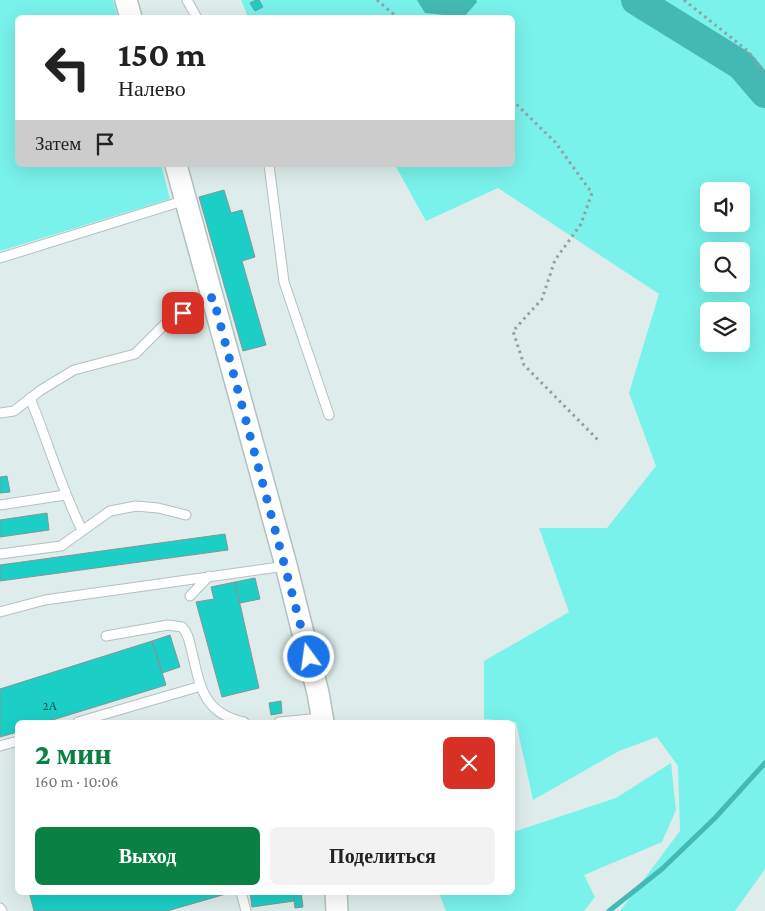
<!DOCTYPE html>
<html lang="ru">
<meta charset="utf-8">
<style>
body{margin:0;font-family:"Crimson Pro",serif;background:#f2f2f2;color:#222;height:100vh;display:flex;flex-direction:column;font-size:19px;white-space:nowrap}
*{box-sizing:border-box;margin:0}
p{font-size:16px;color:#767676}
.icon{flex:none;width:28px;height:28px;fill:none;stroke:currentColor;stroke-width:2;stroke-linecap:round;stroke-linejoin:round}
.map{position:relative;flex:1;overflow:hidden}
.drawer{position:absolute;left:15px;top:720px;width:500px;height:175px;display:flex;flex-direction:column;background:#fff;border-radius:8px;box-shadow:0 5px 20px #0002}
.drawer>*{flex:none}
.hud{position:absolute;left:15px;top:15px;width:500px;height:152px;border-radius:8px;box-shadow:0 5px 20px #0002;background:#fff;color:#222;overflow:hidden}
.fabs{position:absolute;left:700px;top:182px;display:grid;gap:10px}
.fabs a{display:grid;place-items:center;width:50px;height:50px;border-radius:8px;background:#fff;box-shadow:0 5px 20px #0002;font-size:25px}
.pin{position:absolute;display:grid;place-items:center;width:42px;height:42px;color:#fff;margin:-21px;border-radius:10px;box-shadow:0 2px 8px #0006}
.me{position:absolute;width:55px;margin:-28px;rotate:346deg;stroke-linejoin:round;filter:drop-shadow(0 0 4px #0008)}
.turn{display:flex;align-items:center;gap:18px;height:105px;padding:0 20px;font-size:22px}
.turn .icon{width:65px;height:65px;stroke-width:2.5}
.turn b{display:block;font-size:35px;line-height:42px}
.then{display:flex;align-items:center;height:48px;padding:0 20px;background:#0003;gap:10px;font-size:19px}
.round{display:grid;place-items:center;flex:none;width:52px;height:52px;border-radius:8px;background:#f2f2f2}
.summary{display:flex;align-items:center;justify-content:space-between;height:85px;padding:0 20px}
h1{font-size:30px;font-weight:800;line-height:38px;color:#0b8043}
.cta{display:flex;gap:10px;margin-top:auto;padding:10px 20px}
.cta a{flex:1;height:58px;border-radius:8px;background:#0b8043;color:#fff;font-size:20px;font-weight:800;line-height:58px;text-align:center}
.cta a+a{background:#f2f2f2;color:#222}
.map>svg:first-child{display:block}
</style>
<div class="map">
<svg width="765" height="911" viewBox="0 0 765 911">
<rect width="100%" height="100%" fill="#deedeb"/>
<!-- green -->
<path fill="#78f2eb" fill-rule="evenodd" d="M 0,0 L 113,0 L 118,17 L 18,18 L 18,165 L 161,165 L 170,199 L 0,251 Z
M 241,0 L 765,0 L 765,869 L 735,911 L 620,911 L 680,831 L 678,766 L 657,737 L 619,751 L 533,800 L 516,722 L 484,719 L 484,661 L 569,612 L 539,528 L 607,528 L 656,466 L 629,393 L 659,294 L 498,188 L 426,221 L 395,165 L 512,165 L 512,18 L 248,17 ZM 709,191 L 741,191 L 741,224 L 709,224 ZM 709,251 L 741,251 L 741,284 L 709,284 ZM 709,311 L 741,311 L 741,344 L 709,344 Z
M 671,763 L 676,810 L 662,842 L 584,875 L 595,897 L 584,911 L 446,911 L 439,893 L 512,892 L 513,832 L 616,798 Z"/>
<!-- water -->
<path fill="#44b9b3" d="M 417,0 L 476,0 L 477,2 L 464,17 L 425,13 Z"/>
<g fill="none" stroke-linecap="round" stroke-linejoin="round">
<!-- stream -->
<path stroke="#44b9b3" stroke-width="5" d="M 609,911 L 662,869 L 715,818 L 765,763"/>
<!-- river -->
<path stroke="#44b9b3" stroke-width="30" d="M 636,0 L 741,65 L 765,93"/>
</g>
<!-- building -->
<path fill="#1bcfc7" stroke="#879593" d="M 256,0 L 259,0 L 263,7 L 255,11 L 250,3 Z
M 224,190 L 231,213 L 242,210 L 255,257 L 242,261 L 266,345 L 243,351 L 199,197 Z
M 7,476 L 10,492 L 0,493 L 0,477 Z
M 47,513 L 49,530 L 0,537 L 0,520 Z
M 225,534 L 228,550 L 0,581 L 0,565 Z
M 255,578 L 260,599 L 240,603 L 235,582 Z
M 235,582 L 259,688 L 222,697 L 196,602 L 214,599 L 211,587 Z
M 170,635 L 180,667 L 162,673 L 152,641 Z
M 152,641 L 166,685 L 46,722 L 18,722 L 18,732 L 0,737 L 0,689 Z
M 281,701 L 282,713 L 271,715 L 269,703 Z
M 29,892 L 225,892 L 226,894 L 167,911 L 34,911 Z
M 250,892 L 293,892 L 294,901 L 252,907 Z
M 293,892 L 301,892 L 303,907 L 295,908 Z"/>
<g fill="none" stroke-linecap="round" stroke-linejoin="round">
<defs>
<path id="service" d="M 187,0 L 197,18
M 269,165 L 284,282 L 329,415
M 0,258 L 186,200
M 30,398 C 48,442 61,488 82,530
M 0,413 L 14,411 L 41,390 L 74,370 L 135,354 L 168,321 L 213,297
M 0,505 L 65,495
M 0,554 L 61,546 L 110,511 L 136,506 L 158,508 L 186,515
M 190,596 L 209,576
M 0,612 L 45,600 L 286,566
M 106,636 L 168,625 L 182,627 C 188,633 189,640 191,648 C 200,685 202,713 244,722
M 78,722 L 201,686
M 279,722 L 322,718
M 0,746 L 18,741
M 241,892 L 246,911
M 0,908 L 2,911"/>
<path id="tertiary" d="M 126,0 L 131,18
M 176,165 L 286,565 L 318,693 L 323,722
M 336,892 L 337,911"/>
</defs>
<!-- service casing -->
<use href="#service" stroke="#b3c1c0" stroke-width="11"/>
<!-- tertiary casing -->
<use href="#tertiary" stroke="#b3c1c0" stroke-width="24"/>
<!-- path -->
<path stroke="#939f9e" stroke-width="3" stroke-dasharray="2.5 4" stroke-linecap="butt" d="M 377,0 L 398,18
M 684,0 L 748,51 L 765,73
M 512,100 L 555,142 L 592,193 L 581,224 L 555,260 L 542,299 L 513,331 L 524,365 L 598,440
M 512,773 L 513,772"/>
<!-- service -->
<use href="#service" stroke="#fff" stroke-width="9"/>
<!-- tertiary -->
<use href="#tertiary" stroke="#fff" stroke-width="21"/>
</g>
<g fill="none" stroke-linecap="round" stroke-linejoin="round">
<!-- route -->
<path stroke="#1a73e8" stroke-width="9" stroke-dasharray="0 16.2" d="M 183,313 L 213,297 L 309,657"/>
</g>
<g text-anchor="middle" stroke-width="4" stroke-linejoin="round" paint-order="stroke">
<!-- number labels -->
<g font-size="12" fill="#144643">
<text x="50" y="710">2А</text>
</g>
</g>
</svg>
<div class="fabs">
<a><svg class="icon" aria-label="sound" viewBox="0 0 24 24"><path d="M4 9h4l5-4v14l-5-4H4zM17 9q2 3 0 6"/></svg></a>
<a><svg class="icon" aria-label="search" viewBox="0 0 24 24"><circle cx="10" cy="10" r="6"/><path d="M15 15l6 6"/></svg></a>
<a><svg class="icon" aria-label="layers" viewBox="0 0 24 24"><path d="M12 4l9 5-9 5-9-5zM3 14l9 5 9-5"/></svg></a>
</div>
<div class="pin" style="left:183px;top:313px;background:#d93025"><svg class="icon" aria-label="arrive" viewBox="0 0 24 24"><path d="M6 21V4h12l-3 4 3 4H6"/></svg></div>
<svg class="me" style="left:309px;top:657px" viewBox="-20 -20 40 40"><circle r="17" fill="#1a73e8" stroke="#fff" stroke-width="3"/><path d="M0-11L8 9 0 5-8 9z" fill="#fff"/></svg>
<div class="hud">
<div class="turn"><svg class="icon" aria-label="left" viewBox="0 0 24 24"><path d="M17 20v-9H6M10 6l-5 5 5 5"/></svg><div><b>150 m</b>Налево</div></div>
<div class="then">Затем<svg class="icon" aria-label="arrive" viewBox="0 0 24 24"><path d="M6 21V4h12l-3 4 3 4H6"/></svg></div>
</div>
<section class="drawer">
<div class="summary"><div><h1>2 мин</h1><p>160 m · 10:06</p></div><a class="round" style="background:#d93025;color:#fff"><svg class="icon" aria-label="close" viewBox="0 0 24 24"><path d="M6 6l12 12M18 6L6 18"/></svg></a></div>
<div class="cta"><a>Выход</a><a>Поделиться</a></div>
</section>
</div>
